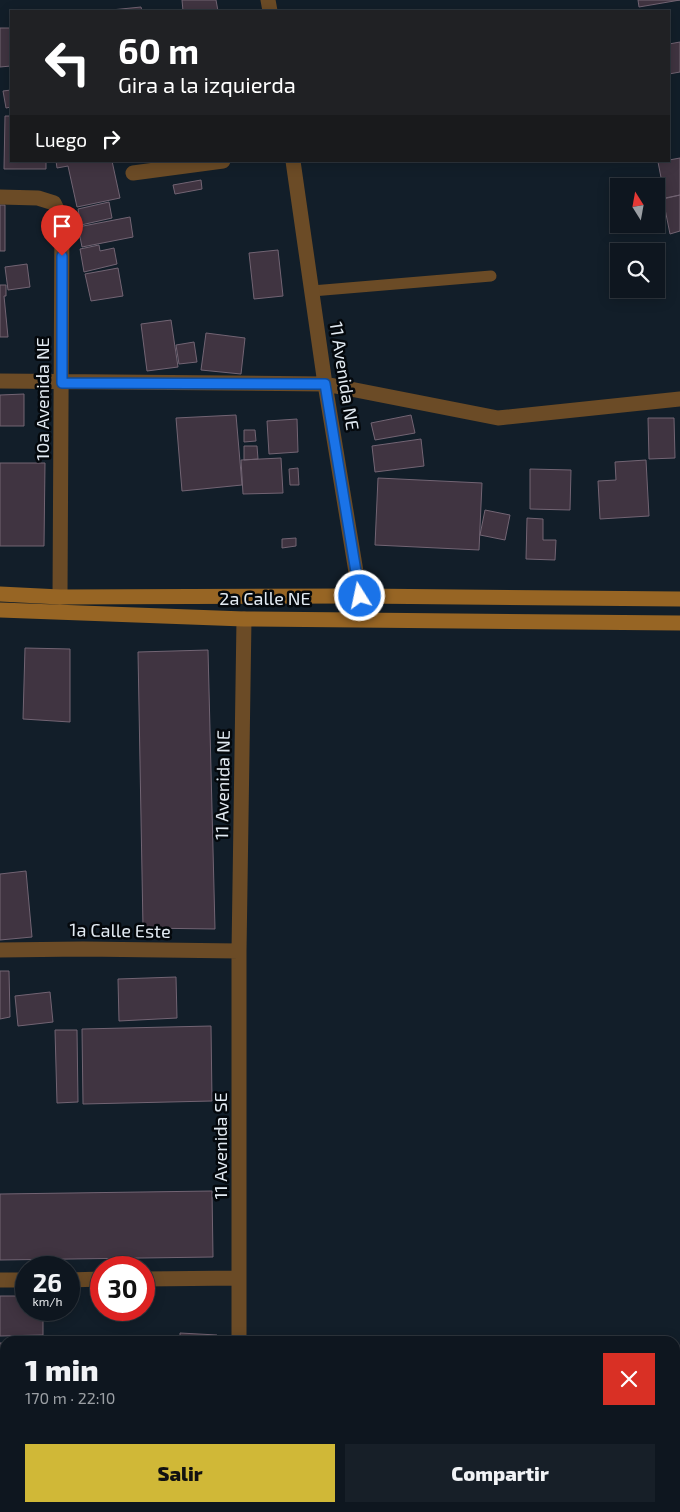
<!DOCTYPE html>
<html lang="es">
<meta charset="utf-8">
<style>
body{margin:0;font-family:"Exo 2",sans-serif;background:#171f28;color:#f1f3f6;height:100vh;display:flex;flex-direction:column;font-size:19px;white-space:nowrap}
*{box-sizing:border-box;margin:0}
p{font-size:16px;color:#9b9fa4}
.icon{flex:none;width:28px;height:28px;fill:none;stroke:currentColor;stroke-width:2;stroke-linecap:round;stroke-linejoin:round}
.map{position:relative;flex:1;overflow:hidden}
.drawer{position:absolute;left:0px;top:1336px;width:680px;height:176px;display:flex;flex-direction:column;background:#0e161f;border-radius:15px 15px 0 0;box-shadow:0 2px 12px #0003,0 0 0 1px #2e353d}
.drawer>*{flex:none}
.top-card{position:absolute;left:10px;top:10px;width:660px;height:152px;border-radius:0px;box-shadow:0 2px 12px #0003,0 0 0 1px #2e353d;background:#202124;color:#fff;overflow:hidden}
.needle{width:32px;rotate:349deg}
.tools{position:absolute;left:610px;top:178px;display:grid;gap:10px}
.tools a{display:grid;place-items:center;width:55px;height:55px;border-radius:0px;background:#0e161f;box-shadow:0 2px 12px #0003,0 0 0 1px #2e353d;font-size:25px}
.speed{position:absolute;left:15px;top:1256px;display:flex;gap:10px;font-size:25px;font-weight:700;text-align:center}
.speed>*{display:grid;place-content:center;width:65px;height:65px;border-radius:50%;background:#0e161f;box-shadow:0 2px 12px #0003,0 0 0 1px #2e353d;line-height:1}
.speed small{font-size:12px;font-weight:400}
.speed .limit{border:8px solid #d22;background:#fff;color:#111}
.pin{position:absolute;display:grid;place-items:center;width:42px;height:42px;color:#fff;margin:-51px -21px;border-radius:50% 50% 50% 0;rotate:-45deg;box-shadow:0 0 5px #0007}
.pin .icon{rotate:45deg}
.me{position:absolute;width:55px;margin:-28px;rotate:350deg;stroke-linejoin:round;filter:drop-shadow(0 0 4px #0008)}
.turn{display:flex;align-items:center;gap:18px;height:105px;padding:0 25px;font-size:22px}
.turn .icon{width:65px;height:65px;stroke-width:2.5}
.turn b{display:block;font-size:35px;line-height:42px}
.then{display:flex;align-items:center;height:48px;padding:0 25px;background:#0003;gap:10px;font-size:19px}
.round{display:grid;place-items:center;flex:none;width:52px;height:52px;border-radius:0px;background:#171f28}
.head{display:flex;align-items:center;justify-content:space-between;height:85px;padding:0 25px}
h1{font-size:30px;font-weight:800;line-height:38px}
.cta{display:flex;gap:10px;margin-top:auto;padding:10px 25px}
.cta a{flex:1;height:58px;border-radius:0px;background:#d0b837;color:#111;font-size:20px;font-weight:800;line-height:58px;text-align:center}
.cta a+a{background:#171f28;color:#f1f3f6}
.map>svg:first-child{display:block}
</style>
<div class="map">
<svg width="680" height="1512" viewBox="0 0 680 1512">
<rect width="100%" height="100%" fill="#121e29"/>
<!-- building -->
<path fill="#403441" stroke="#726473" d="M 182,0 L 216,0 L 218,11 L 183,11 Z
M 638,0 L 680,0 L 639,7 Z
M 141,7 L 142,11 L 111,11 L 111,10 Z
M 0,28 L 10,28 L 11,66 L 0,67 Z
M 680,42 L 680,72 L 669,74 L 669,44 Z
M 11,90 L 11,107 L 6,108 L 3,91 Z
M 5,116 L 11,116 L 11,161 L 46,161 L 46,169 L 4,169 Z
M 680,158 L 680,195 L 665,198 L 658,162 Z
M 56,161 L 112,161 L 120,198 L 77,207 L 68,166 L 57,168 Z
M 201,180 L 202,189 L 175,194 L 173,185 Z
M 680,195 L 680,231 L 670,234 L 663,199 Z
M 109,202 L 112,218 L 81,225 L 78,209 Z
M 0,205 L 5,205 L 5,251 L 0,251 Z
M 130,217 L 133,237 L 82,247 L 78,227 Z
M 99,245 L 100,251 L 114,248 L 117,264 L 84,272 L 80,249 Z
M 278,250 L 283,296 L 254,299 L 249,253 Z
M 27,264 L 30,287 L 8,290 L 5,267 Z
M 118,268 L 123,296 L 91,301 L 85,274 Z
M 0,285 L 6,285 L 6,296 L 4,296 L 8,337 L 0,337 Z
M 171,320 L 178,367 L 147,371 L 141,324 Z
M 206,333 L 245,338 L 241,374 L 201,370 Z
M 194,342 L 197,362 L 179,364 L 176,345 Z
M 24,394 L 24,426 L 0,426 L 0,395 Z
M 236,415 L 242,485 L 182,491 L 176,418 Z
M 411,415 L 415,433 L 375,440 L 371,423 Z
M 648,418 L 674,418 L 675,458 L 649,459 Z
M 297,419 L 298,452 L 269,454 L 267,421 Z
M 244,430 L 255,430 L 256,441 L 244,442 Z
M 421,439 L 424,466 L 375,472 L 372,446 Z
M 244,446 L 257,446 L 258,459 L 244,460 Z
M 281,458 L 283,493 L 243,494 L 241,460 Z
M 646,460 L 649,516 L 600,519 L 598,481 L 616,480 L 615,462 Z
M 0,463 L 45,463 L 44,546 L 0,546 Z
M 298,468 L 299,485 L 290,485 L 289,469 Z
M 530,469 L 571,470 L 570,510 L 530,509 Z
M 378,478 L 482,483 L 479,550 L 375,545 Z
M 485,510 L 510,515 L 505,540 L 480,535 Z
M 527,518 L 543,519 L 543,540 L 556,540 L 555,560 L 526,559 Z
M 296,538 L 296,546 L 282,548 L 282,539 Z
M 25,648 L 70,649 L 70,722 L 23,719 Z
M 208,650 L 215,929 L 143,928 L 138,652 Z
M 26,871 L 32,937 L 0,940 L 0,874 Z
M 0,971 L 9,971 L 10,1017 L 0,1019 Z
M 176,977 L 177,1018 L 119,1021 L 118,979 Z
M 50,992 L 53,1022 L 18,1026 L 15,996 Z
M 211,1026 L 212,1101 L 83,1104 L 82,1029 Z
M 55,1030 L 77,1030 L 78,1102 L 57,1103 Z
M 212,1191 L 213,1257 L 0,1260 L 0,1194 Z
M 0,1296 L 26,1296 L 26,1310 L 43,1310 L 43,1335 L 0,1336 Z
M 180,1333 L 217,1335 L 217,1341 L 180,1341 Z
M 92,1337 L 92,1341 L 56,1341 L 56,1338 Z
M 100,1337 L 120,1337 L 120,1341 L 100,1341 Z
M 0,1343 L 5,1343 L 5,1375 L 0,1375 Z"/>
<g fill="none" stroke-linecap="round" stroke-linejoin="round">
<!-- service -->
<path stroke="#6b4b26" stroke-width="11" d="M 312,291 L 491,276"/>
<!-- minor -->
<path stroke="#6b4b26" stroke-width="15" d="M 268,0 L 270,11
M 293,161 L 325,384 L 360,596
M 133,173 L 223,161
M 0,197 L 38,198 L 54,203 L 62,220 L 60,597
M 0,381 L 325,384 L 498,418 L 680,399
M 0,950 L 83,949 L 239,951
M 144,1279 L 239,1278
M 0,1280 L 26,1280
M 69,1280 L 101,1279
M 239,1341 L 239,951 L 244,619
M 0,1395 L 5,1396
M 235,1512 L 235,1508"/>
<!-- secondary -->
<path stroke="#976524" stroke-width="15" d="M 0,594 L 60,597 L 360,596 L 680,599
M 0,610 L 244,619 L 680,623"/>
</g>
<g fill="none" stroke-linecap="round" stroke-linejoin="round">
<defs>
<path id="route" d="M 62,256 L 62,383 L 325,384 L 360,596"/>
</defs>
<!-- route casing -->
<use href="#route" stroke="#114b97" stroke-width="12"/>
<!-- route -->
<use href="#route" stroke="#1a73e8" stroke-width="9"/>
</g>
<g text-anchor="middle" stroke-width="5" stroke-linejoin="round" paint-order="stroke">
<!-- street labels -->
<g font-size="18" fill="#e2eaf2" stroke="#04080c">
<text transform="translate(344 376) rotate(81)" y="6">11 Avenida NE</text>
<text transform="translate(43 399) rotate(-90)" y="6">10a Avenida NE</text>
<text x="265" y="605">2a Calle NE</text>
<text transform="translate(223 785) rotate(-89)" y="6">11 Avenida NE</text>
<text transform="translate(120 931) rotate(1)" y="6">1a Calle Este</text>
<text transform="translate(221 1146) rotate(-90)" y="6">11 Avenida SE</text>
</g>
</g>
</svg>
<div class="tools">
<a><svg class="needle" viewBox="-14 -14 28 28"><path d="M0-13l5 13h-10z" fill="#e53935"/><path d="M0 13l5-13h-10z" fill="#9b9fa4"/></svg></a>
<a><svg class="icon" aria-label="search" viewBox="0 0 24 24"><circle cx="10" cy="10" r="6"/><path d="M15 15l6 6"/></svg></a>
</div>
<div class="speed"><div>26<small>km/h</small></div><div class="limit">30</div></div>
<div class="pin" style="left:62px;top:256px;background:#d93025"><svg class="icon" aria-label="arrive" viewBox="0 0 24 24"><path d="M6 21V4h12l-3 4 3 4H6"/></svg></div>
<svg class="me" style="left:360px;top:596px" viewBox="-20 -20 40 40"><circle r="17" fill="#1a73e8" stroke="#fff" stroke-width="3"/><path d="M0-11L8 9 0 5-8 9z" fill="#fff"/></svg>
<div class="top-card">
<div class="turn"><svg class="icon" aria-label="left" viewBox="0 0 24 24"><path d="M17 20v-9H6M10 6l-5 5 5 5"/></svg><div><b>60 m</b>Gira a la izquierda</div></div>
<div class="then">Luego<svg class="icon" aria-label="right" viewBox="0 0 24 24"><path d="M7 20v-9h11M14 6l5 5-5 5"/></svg></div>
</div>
<section class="drawer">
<div class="head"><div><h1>1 min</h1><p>170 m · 22:10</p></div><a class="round" style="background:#d93025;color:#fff"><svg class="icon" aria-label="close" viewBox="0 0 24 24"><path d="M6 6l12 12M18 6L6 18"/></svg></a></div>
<div class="cta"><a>Salir</a><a>Compartir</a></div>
</section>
</div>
